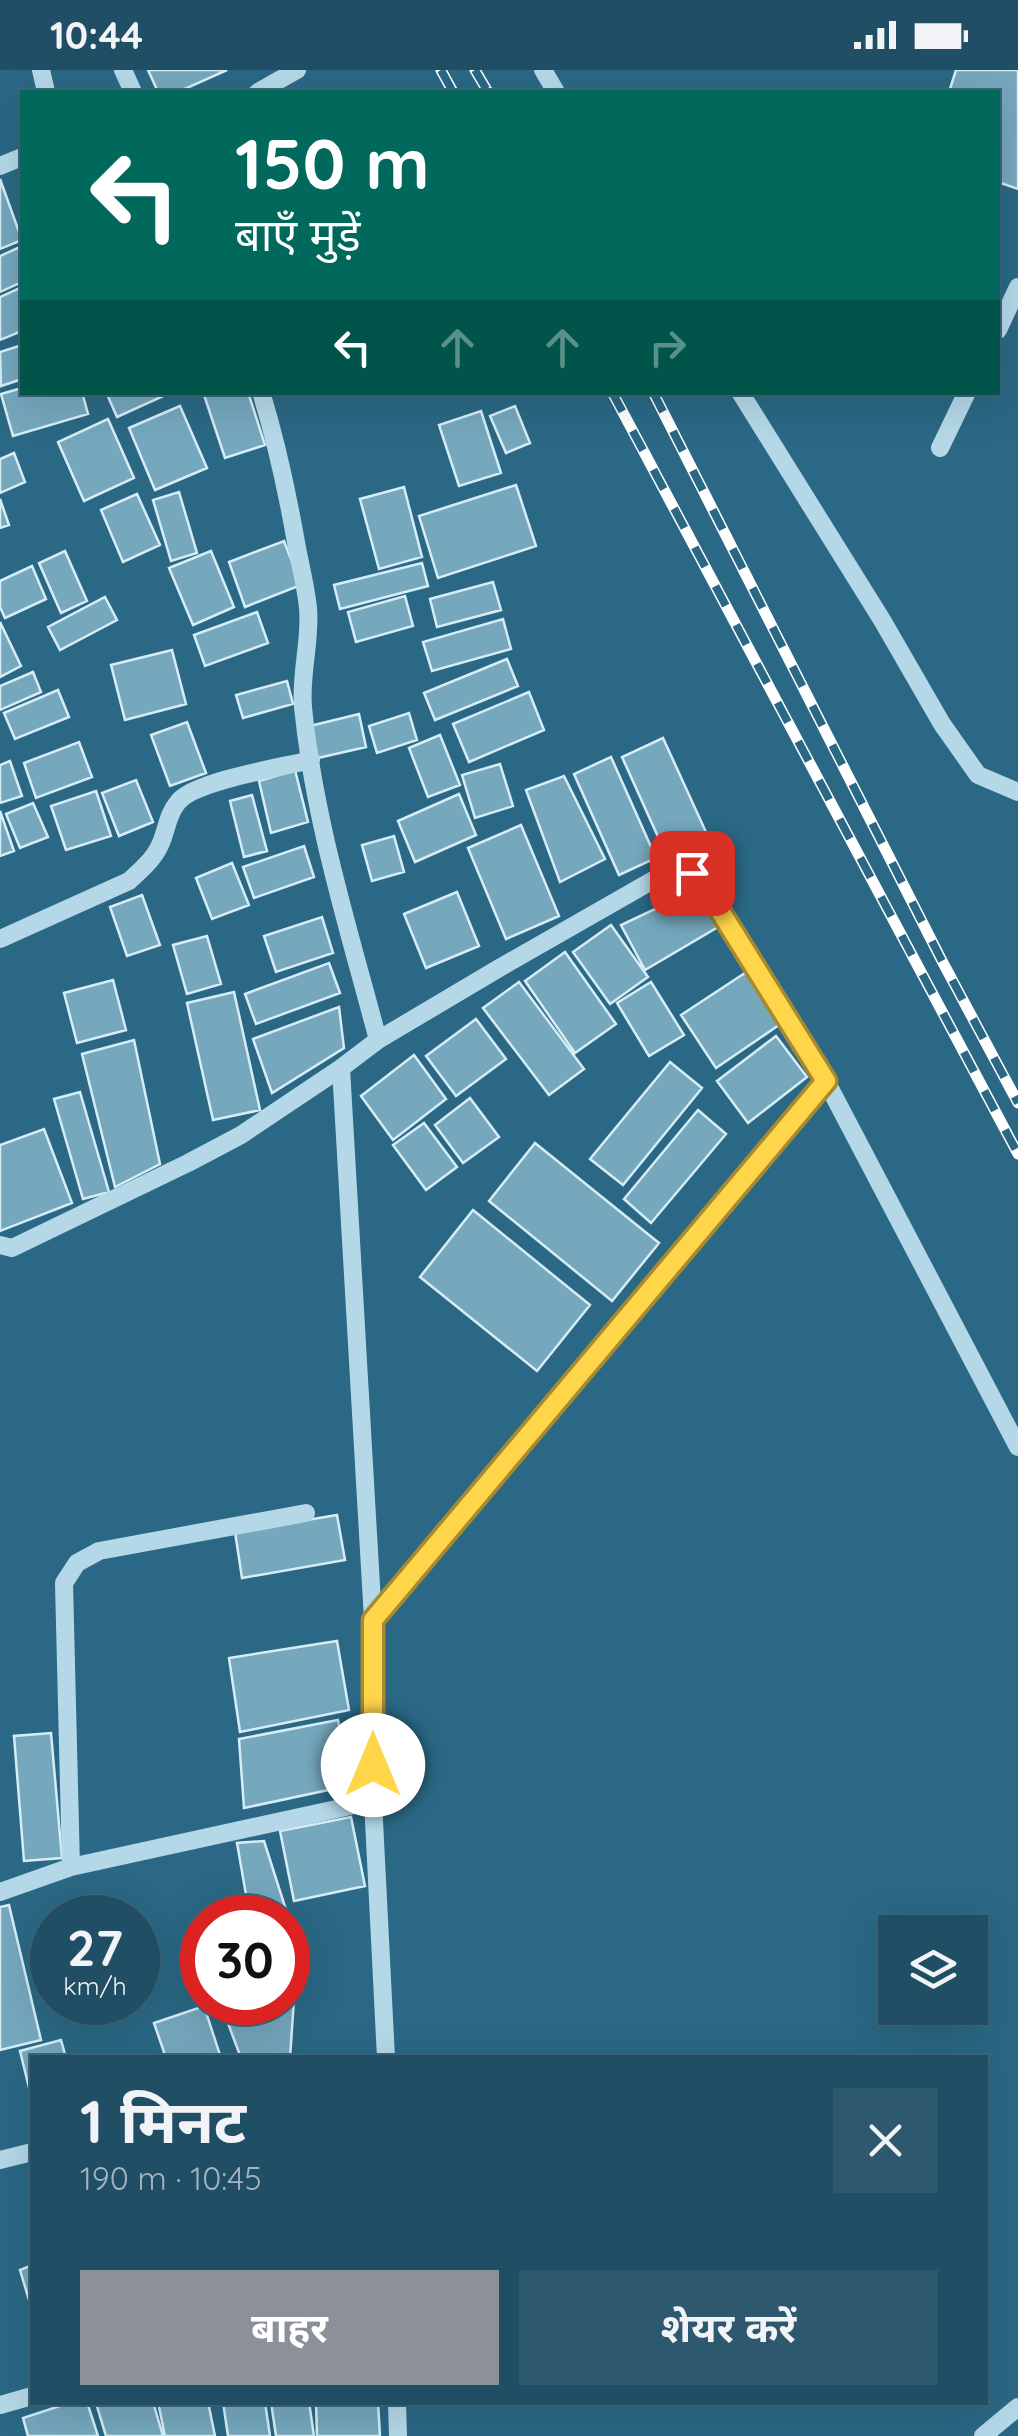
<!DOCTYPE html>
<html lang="hi">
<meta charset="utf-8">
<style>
body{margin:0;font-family:Quicksand,"Noto Sans Devanagari",sans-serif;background:#2d586d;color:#f1f3f6;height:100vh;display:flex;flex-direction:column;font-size:38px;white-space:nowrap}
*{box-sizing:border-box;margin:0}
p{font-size:32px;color:#a2b4bf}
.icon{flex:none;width:55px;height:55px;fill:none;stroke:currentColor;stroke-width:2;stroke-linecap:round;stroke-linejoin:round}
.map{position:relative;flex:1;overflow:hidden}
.sheet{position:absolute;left:30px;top:1985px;width:958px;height:350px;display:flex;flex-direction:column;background:#204e64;border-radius:0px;box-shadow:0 10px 40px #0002,0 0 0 2px #3d6578}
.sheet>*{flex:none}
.hud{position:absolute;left:20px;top:20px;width:980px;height:305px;border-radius:0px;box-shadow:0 10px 40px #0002,0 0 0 2px #3d6578;background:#00695c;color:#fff;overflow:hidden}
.buttons{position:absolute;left:878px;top:1845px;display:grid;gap:20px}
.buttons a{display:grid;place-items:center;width:110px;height:110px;border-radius:0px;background:#204e64;box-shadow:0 10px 40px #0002,0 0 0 2px #3d6578;font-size:50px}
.speed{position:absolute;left:30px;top:1825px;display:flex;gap:20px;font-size:50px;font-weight:700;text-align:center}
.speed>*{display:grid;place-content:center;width:130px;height:130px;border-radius:50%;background:#204e64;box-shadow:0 10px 40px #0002,0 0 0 2px #3d6578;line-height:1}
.speed small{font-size:25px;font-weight:400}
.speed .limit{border:15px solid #d22;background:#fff;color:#111}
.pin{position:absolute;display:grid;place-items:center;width:85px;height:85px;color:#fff;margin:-42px;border-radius:20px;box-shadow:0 5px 15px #0006}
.me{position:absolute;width:110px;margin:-55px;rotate:0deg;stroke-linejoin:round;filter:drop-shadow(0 0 8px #0008)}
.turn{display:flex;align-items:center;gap:35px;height:210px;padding:0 50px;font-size:45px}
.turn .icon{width:130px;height:130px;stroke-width:2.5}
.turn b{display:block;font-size:70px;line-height:85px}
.lanes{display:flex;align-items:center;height:95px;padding:0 50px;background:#0003;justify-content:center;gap:50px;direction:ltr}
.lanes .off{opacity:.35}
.round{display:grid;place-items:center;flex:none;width:105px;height:105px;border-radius:0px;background:#2d586d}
.headline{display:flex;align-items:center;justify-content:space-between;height:170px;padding:0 50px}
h1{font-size:60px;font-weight:700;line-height:75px}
.action{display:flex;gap:20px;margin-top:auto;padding:20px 50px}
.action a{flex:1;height:115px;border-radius:0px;background:#8c9099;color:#fff;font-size:40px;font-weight:700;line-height:115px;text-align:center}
.action a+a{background:#2d586d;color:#f1f3f6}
.status{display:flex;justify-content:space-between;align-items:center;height:70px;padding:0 50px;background:#204e64;direction:ltr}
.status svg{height:28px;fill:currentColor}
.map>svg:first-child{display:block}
</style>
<div class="status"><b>10:44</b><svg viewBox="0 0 49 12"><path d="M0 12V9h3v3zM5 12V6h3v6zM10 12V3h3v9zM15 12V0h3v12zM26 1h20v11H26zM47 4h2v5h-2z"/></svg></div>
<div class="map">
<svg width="1018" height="2366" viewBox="0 0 1018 2366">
<rect width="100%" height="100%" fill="#2a6885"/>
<!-- building -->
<path fill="#75a7bd" stroke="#d7edf6" stroke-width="2.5" d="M 148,0 L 227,0 L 178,22 L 158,22 Z
M 956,0 L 1018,0 L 1018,119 L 998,112 L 998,22 L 949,22 Z
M 0,109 L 22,170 L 0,179 Z
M 22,176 L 22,212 L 0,222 L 0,186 Z
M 22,217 L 22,261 L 0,270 L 0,227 Z
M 22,275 L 22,309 L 1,316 L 0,282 Z
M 22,318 L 22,322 L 82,322 L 88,344 L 13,366 L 1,324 Z
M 106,322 L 167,322 L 168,324 L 117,347 Z
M 203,322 L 248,322 L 265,375 L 225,388 Z
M 180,336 L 207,398 L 155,420 L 129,358 Z
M 515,336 L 530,373 L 506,383 L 490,346 Z
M 481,341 L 501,403 L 459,416 L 439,355 Z
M 108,349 L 134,408 L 84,431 L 58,372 Z
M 14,383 L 25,412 L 0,423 L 0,389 Z
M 516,415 L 536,476 L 438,508 L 419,446 Z
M 404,417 L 422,487 L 379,499 L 360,429 Z
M 179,422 L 197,483 L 171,491 L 153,430 Z
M 137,424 L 160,475 L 123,492 L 101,440 Z
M 0,429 L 9,455 L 0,458 Z
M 284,471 L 301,515 L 245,537 L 229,492 Z
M 65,481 L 87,531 L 61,543 L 39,493 Z
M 211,481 L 234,537 L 193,555 L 169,498 Z
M 422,493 L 428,516 L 340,539 L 334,515 Z
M 32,496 L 46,529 L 5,548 L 0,537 L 0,511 Z
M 493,512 L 501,540 L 437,557 L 430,529 Z
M 405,526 L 413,556 L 356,572 L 348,542 Z
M 105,527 L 117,550 L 60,580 L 48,557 Z
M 257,542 L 268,573 L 205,596 L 194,565 Z
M 503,549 L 511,579 L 432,601 L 423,572 Z
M 0,552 L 21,596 L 0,607 Z
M 172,580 L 186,634 L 125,650 L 111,595 Z
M 507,589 L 518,616 L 435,650 L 424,623 Z
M 33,602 L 41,622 L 0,640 L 0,616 Z
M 287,611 L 293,634 L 243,648 L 236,625 Z
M 58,620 L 69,647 L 15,669 L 4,643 Z
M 529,622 L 544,660 L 469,692 L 453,654 Z
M 409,643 L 417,670 L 377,683 L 369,656 Z
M 359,644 L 366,677 L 318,688 L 310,656 Z
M 187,652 L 206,703 L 170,716 L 151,665 Z
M 440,665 L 460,715 L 428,727 L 409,678 Z
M 663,668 L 706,762 L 664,780 L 622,687 Z
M 79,672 L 92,707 L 36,728 L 24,693 Z
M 611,687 L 656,788 L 619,805 L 574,704 Z
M 10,691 L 22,726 L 0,733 L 0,695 Z
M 500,694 L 513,736 L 475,748 L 462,705 Z
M 295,700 L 308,752 L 271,763 L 259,711 Z
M 564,706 L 605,789 L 560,812 L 526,720 Z
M 136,710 L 153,752 L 119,766 L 102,723 Z
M 96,721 L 111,766 L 66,780 L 51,736 Z
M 459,724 L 476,765 L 415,792 L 398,751 Z
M 252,725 L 267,781 L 244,787 L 230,731 Z
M 33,733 L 48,767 L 20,778 L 6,744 Z
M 0,741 L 14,781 L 0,786 Z
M 521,755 L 559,846 L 506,869 L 468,778 Z
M 394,766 L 404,802 L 372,811 L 362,775 Z
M 304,776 L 314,807 L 254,828 L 243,797 Z
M 232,793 L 249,835 L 212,849 L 196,808 Z
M 695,820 L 718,857 L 645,900 L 621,855 Z
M 457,822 L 479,876 L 426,898 L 404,844 Z
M 142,825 L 160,875 L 127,886 L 110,837 Z
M 322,847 L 333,883 L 276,902 L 264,866 Z
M 611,855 L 648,907 L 610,934 L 573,882 Z
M 207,866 L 221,914 L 187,924 L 173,875 Z
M 565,882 L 616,954 L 575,983 L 525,911 Z
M 329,893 L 340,923 L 256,954 L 245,924 Z
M 748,901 L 782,953 L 716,998 L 681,945 Z
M 113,910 L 126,960 L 77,973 L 64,923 Z
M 519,912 L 584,999 L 549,1025 L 483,938 Z
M 651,912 L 684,965 L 649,986 L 617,933 Z
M 234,922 L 260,1040 L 213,1050 L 187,933 Z
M 339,937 L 344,978 L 272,1023 L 253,969 Z
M 476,949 L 506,989 L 456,1026 L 426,986 Z
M 776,966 L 807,1007 L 748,1053 L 717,1011 Z
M 134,970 L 160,1094 L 115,1117 L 82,984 Z
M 414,985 L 446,1029 L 393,1070 L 361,1026 Z
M 670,992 L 702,1018 L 623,1115 L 590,1089 Z
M 80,1022 L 109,1122 L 83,1129 L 54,1029 Z
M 470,1028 L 499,1067 L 463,1093 L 435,1055 Z
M 698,1040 L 726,1064 L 651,1153 L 624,1129 Z
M 424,1053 L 457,1097 L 426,1120 L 393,1075 Z
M 44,1059 L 72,1133 L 0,1161 L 0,1075 Z
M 535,1073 L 659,1173 L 612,1231 L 489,1131 Z
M 473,1140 L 590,1235 L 537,1301 L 420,1207 Z
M 337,1445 L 345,1490 L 242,1508 L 235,1462 Z
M 337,1571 L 349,1640 L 240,1662 L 229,1588 Z
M 338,1650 L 352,1715 L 244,1738 L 239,1669 Z
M 51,1663 L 62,1788 L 24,1791 L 14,1666 Z
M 351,1747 L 365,1816 L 294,1831 L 280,1761 Z
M 264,1771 L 296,1871 L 288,1873 L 288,1848 L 250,1848 L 237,1773 Z
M 9,1835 L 41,1970 L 0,1980 L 0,1837 Z
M 296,1900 L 290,1988 L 241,1988 L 220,1932 L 288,1932 L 288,1903 Z
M 204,1936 L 221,1988 L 166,1988 L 154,1953 Z
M 61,1970 L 66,1988 L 32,1988 L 32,2030 L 20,1981 Z
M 32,2195 L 32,2240 L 20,2200 Z
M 72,2332 L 87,2332 L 98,2366 L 28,2366 L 23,2348 Z
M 153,2332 L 163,2366 L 106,2366 L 96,2333 Z
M 158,2332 L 208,2332 L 215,2366 L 165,2366 Z
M 223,2332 L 265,2332 L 270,2366 L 228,2366 Z
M 271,2332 L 309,2332 L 314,2366 L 276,2366 Z
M 316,2332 L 378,2332 L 380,2366 L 317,2366 Z"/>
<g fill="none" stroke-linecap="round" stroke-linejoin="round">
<!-- minor -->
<path stroke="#b4d8e7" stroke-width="18" d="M 41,0 L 46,22
M 123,0 L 133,22
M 543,0 L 556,22
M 258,22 L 297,0
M 0,96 L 22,87
M 998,260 L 1018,217
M 261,322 C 277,374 288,426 297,478 C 301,498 306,518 308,538 C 311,571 300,604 303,637 C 314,750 349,860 378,970
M 740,322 L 882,550 L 942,654 L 978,705 L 1018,722
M 940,378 L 967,322
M 0,869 L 129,811 C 141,800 154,789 160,775 C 167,760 167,745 178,732 C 194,711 283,697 311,690
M 341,998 L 373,1550 L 373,1731 L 386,1988
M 0,1175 L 12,1178 L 188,1093 L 241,1065 L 341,998 L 378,970 L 501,897 L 662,805 C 681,800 687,797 703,812 L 826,1011 L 1018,1377
M 373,1550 L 826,1011
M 71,1797 L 64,1513 L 77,1493 L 99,1481 L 306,1443
M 0,1822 L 71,1797 L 373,1731
M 0,2090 L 32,2082
M 397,2332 L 398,2366
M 0,2335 L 32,2326
M 983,2366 L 1018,2337"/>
<defs>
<path id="rail" d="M 441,0 L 453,22
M 475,0 L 488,22
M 612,322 L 1018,1084
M 653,322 L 941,889 L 1018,1033"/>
</defs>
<!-- rail casing -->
<use href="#rail" stroke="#fff" stroke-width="11"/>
<!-- rail -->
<use href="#rail" stroke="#2a6885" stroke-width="8" stroke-dasharray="22" stroke-linecap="butt"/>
</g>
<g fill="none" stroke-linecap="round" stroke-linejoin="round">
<defs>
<path id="route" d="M 373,1695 L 373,1550 L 826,1011 L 702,812 L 692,803"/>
</defs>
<!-- route casing -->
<use href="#route" stroke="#a68a30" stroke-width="25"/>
<!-- route -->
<use href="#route" stroke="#ffd54a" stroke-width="18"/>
</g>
</svg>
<div class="buttons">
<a><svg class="icon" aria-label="layers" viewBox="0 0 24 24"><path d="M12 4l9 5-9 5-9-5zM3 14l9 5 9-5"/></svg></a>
</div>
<div class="speed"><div>27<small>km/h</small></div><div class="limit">30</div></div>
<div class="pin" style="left:692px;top:803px;background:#d93025"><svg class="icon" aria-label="arrive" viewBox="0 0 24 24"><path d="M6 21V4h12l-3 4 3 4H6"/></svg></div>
<svg class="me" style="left:373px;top:1695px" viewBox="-20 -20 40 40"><circle r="19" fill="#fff"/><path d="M0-13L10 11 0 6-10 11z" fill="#ffd54a"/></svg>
<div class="hud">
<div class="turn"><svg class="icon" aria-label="left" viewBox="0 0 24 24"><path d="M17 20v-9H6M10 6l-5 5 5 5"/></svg><div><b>150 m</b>बाएँ मुड़ें</div></div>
<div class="lanes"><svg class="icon" aria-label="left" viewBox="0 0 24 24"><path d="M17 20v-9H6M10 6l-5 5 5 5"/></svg><svg class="icon off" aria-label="ahead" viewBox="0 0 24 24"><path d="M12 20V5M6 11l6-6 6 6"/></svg><svg class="icon off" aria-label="ahead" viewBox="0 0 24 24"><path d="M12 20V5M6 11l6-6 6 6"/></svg><svg class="icon off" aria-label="right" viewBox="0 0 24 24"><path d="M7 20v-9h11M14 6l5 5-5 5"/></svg></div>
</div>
<section class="sheet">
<div class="headline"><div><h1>1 मिनट</h1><p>190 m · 10:45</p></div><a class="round"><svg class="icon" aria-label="close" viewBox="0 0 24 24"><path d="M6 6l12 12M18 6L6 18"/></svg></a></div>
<div class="action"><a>बाहर</a><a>शेयर करें</a></div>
</section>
</div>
